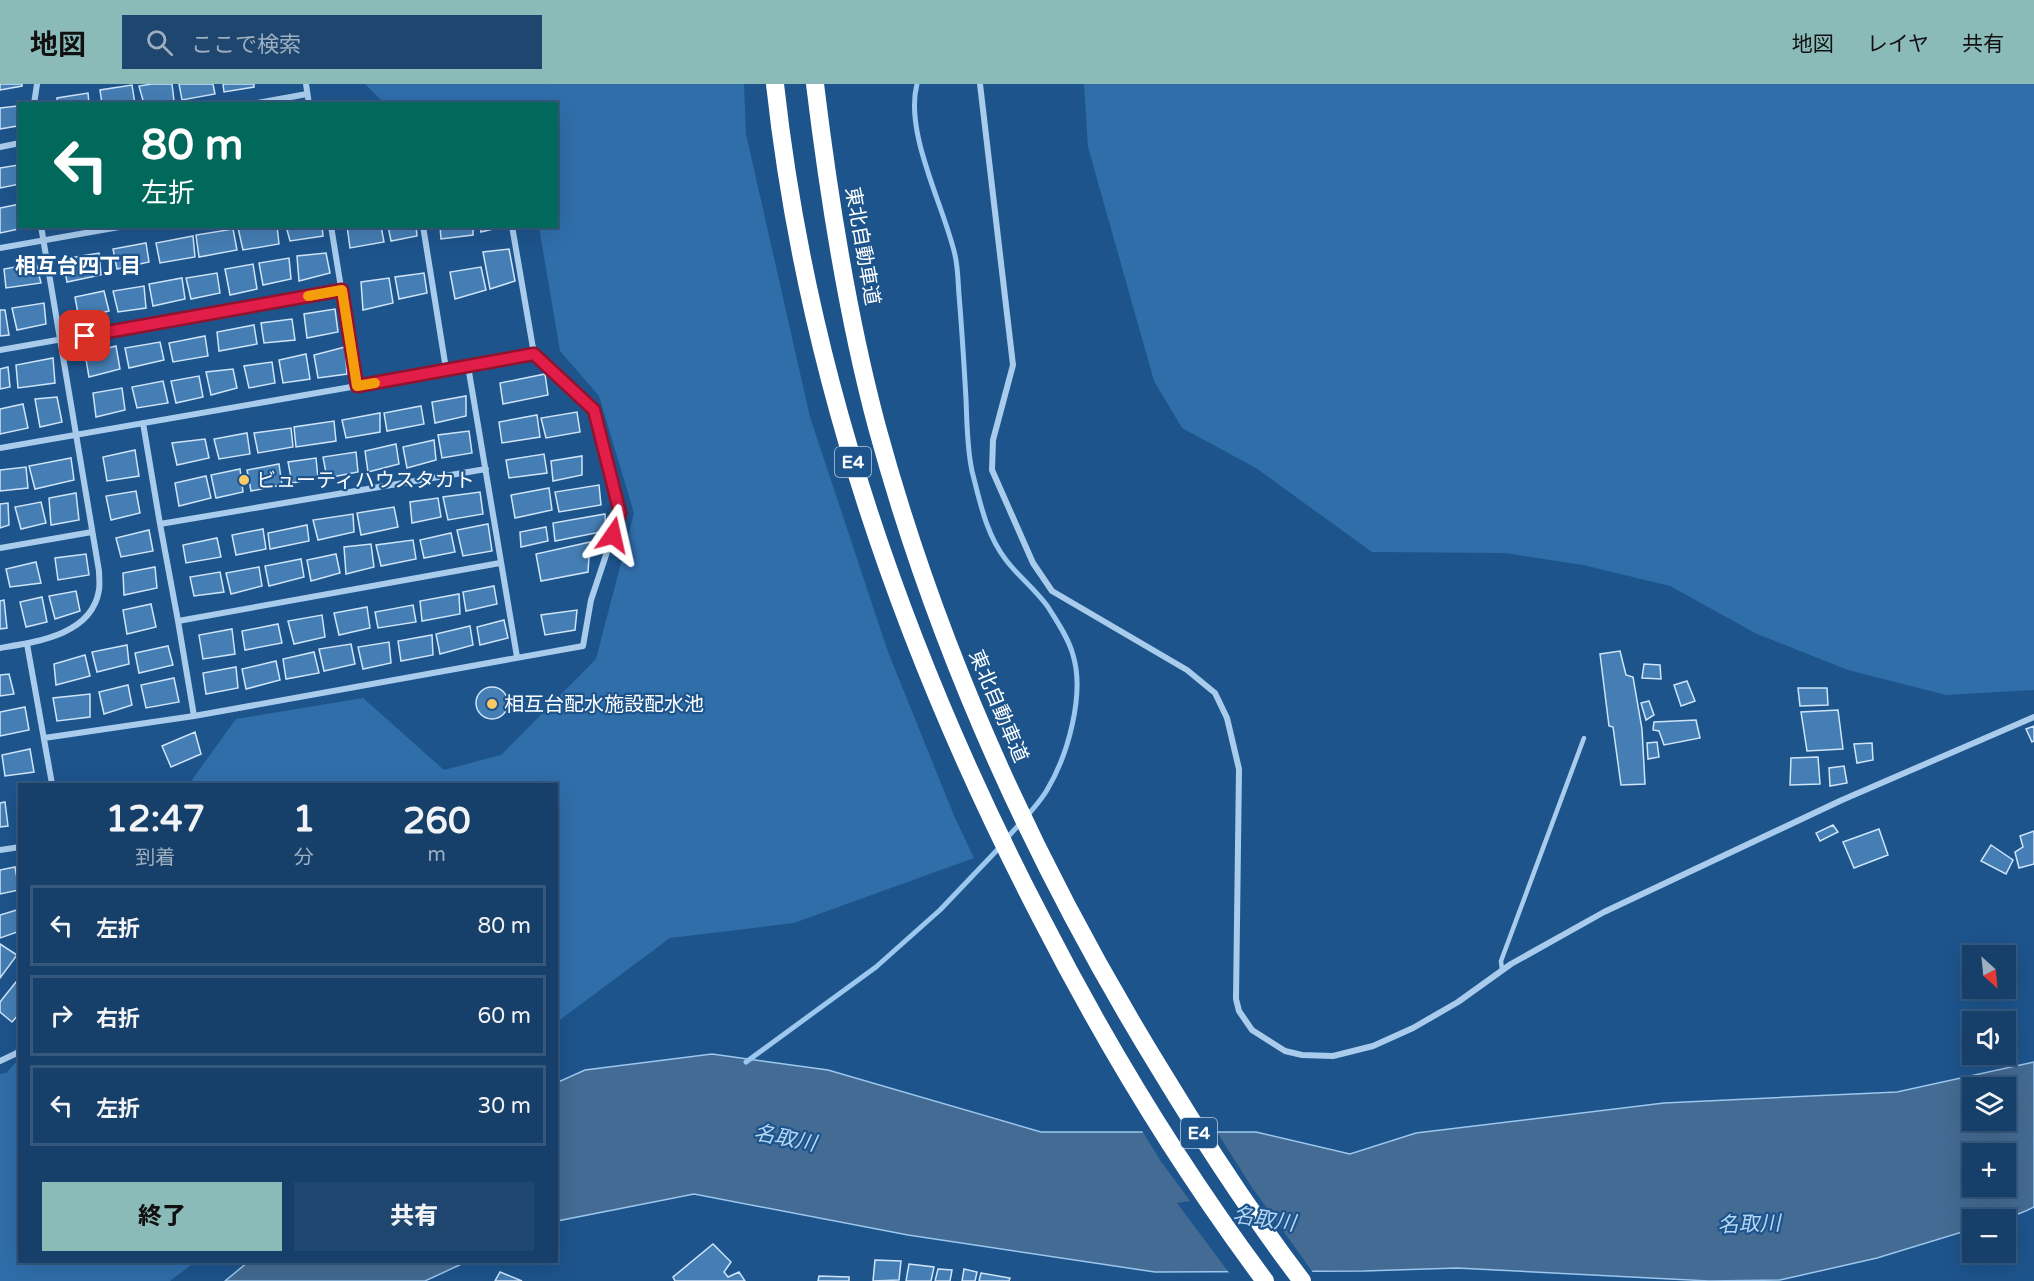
<!DOCTYPE html>
<html lang="ja">
<meta charset="utf-8">
<style>
body{margin:0;font-family:"Varela Round","Noto Sans JP",sans-serif;background:#1f466f;color:#f1f3f6;height:100vh;display:flex;flex-direction:column;font-size:22px;white-space:nowrap}
*{box-sizing:border-box;margin:0}
p{font-size:20px;color:#9eafc0}
.icon{flex:none;width:33px;height:33px;fill:none;stroke:currentColor;stroke-width:2;stroke-linecap:round;stroke-linejoin:round}
.map{position:relative;flex:1;overflow:hidden}
.details{position:absolute;left:18px;top:699px;width:540px;height:480px;display:flex;flex-direction:column;background:#163f69;border-radius:0px;box-shadow:0 6px 24px #0002,0 0 0 2px #35587d}
.details>*{flex:none}
.hud{position:absolute;left:18px;top:18px;width:540px;height:126px;border-radius:0px;box-shadow:0 6px 24px #0002,0 0 0 2px #35587d;background:#00695c;color:#fff;overflow:hidden}
.needle{width:39px;rotate:153deg}
.tools{position:absolute;left:1962px;top:861px;display:grid;gap:12px}
.tools a{display:grid;place-items:center;width:54px;height:54px;border-radius:0px;background:#163f69;box-shadow:0 6px 24px #0002,0 0 0 2px #35587d;font-size:30px}
.pin{position:absolute;display:grid;place-items:center;width:51px;height:51px;color:#fff;margin:-26px;border-radius:12px;box-shadow:0 3px 9px #0006}
.me{position:absolute;width:66px;margin:-33px;rotate:11deg;stroke-linejoin:round;filter:drop-shadow(0 0 4px #0008)}
.turn{display:flex;align-items:center;gap:21px;height:126px;padding:0 24px;font-size:27px}
.turn .icon{width:78px;height:78px;stroke-width:2.5}
.turn b{display:block;font-size:42px;line-height:51px}
.eta{display:flex;justify-content:space-evenly;align-items:center;height:102px;text-align:center}
.eta b{font-size:36px;font-weight:800;line-height:42px}
.cta{display:flex;gap:12px;margin-top:auto;padding:12px 24px}
.cta a{flex:1;height:69px;border-radius:0px;background:#8bbbb9;color:#111;font-size:24px;font-weight:800;line-height:69px;text-align:center}
.cta a+a{background:#1f466f;color:#f1f3f6}
ul{padding:0;list-style:none}
li{display:flex;align-items:center;gap:18px;height:81px;margin:0 12px 9px;padding:0 12px;border:3px solid #35587d;border-radius:0px}
li div{flex:1}
li b{display:block;font-size:22px}
li em{font-style:normal}
header{display:flex;align-items:center;gap:36px;box-sizing:border-box;height:84px;padding:0 30px;background:#8bbbb9;color:#111}
header strong{font-size:28px}
nav{display:flex;gap:33px;margin-inline-start:auto;font-size:21px}
.search{width:420px;height:54px;background:#1f466f;display:flex;align-items:center;gap:15px;box-sizing:border-box;padding:0 21px;border-radius:0px;color:#9eafc0;font-size:22px}
.map>svg:first-child{display:block}
</style>
<header>
<strong>地図</strong>
<div class="search"><svg class="icon" aria-label="search" viewBox="0 0 24 24"><circle cx="10" cy="10" r="6"/><path d="M15 15l6 6"/></svg>ここで検索</div>
<nav><a>地図</a><a>レイヤ</a><a>共有</a></nav>
</header>
<div class="map">
<svg width="2034" height="1197" viewBox="0 0 2034 1197">
<rect width="100%" height="100%" fill="#1d548c"/>
<!-- green -->
<path fill="#306eaa" d="M 365,0 L 744,0 L 746,50 L 810,333 L 888,568 L 955,734 L 974,774 L 794,839 L 670,854 L 557,938 L 556,700 L 189,700 L 236,635 L 363,614 L 444,686 L 501,671 L 596,575 L 634,429 L 599,312 L 560,267 L 539,143 L 556,142 L 556,20 L 384,19 Z
M 1084,0 L 2034,0 L 2034,606 L 1946,611 L 1848,586 L 1757,550 L 1670,502 L 1583,481 L 1504,469 L 1372,468 L 1256,384 L 1182,344 L 1154,297 L 1088,63 Z
M 19,975 L 20,1178 L 195,1178 L 170,1197 L 0,1197 L 0,990 L 6,989 Z"/>
<!-- water -->
<path fill="#446b93" stroke="#9cc7ee" stroke-width="1.5" fill-rule="evenodd" d="M 712,970 L 828,986 L 1041,1048 L 1256,1048 L 1350,1070 L 1416,1049 L 1664,1019 L 1897,1008 L 2034,978 L 2034,1123 C 2012,1135 1997,1135 1972,1136 L 1972,1145 L 1877,1174 L 1780,1196 L 1709,1197 L 1457,1184 L 1364,1187 L 1155,1188 L 908,1151 L 694,1110 L 557,1137 L 556,999 L 585,986 ZM 1972,1004 L 2006,1004 L 2006,1036 L 1972,1036 ZM 1972,1070 L 2006,1070 L 2006,1102 L 1972,1102 Z
M 248,1178 L 466,1178 L 425,1197 L 225,1197 Z"/>
<!-- pier -->
<path fill="#1d548c" d="M 1141,1045 L 1215,1045 L 1251,1102 L 1314,1190 L 1230,1190 L 1177,1119 L 1190,1117 L 1160,1076 Z"/>
<g fill="none" stroke-linecap="round" stroke-linejoin="round">
<!-- stream -->
<path stroke="#9cc7ee" stroke-width="5" d="M 917,0 C 904,49 944,122 955,171 C 958,184 958,198 959,211 C 962,246 964,280 966,315 C 967,339 967,364 972,387 C 980,418 986,450 1006,476 C 1018,492 1036,506 1048,523 C 1057,537 1069,555 1073,571 C 1085,610 1068,671 1047,706 C 1037,723 1020,739 1007,754
M 746,978 L 876,883 L 940,826 L 1001,762"/>
</g>
<!-- building -->
<path fill="#457eb4" stroke="#cee4f9" stroke-width="1.5" d="M 0,0 L 22,0 L 22,2 L 0,6 Z
M 152,0 L 172,0 L 174,17 L 161,20 L 144,20 L 139,2 Z
M 179,0 L 213,0 L 215,10 L 182,16 Z
M 223,0 L 254,0 L 254,3 L 224,8 Z
M 132,1 L 135,20 L 102,20 L 100,6 Z
M 88,9 L 89,20 L 57,20 L 57,14 Z
M 17,22 L 17,42 L 0,45 L 0,24 Z
M 18,81 L 20,100 L 0,104 L 0,84 Z
M 20,120 L 20,142 L 28,143 L 0,149 L 0,124 Z
M 248,142 L 277,142 L 279,160 L 243,166 L 238,144 Z
M 286,142 L 322,142 L 323,152 L 290,157 Z
M 347,142 L 381,142 L 384,158 L 350,164 Z
M 388,142 L 416,142 L 417,152 L 391,157 Z
M 440,142 L 473,142 L 473,151 L 441,155 Z
M 480,142 L 505,142 L 481,148 Z
M 233,145 L 237,166 L 199,173 L 196,151 Z
M 193,152 L 195,173 L 160,179 L 156,159 Z
M 146,159 L 149,178 L 117,185 L 113,165 Z
M 509,165 L 515,197 L 490,205 L 483,168 Z
M 99,169 L 101,191 L 67,198 L 63,175 Z
M 326,169 L 330,189 L 299,197 L 297,172 Z
M 289,174 L 291,195 L 263,201 L 259,179 Z
M 36,179 L 41,199 L 6,204 L 4,185 Z
M 253,180 L 257,205 L 230,211 L 225,185 Z
M 481,183 L 486,206 L 455,215 L 450,188 Z
M 217,189 L 220,209 L 191,215 L 186,194 Z
M 424,189 L 427,209 L 399,215 L 395,193 Z
M 182,194 L 185,215 L 153,222 L 149,200 Z
M 389,194 L 393,219 L 363,226 L 361,198 Z
M 144,202 L 146,224 L 118,228 L 113,207 Z
M 104,207 L 109,227 L 79,235 L 75,213 Z
M 44,219 L 46,240 L 17,246 L 12,224 Z
M 335,225 L 338,248 L 307,254 L 304,230 Z
M 0,226 L 5,226 L 9,251 L 0,252 Z
M 292,235 L 295,256 L 264,259 L 261,239 Z
M 254,241 L 257,260 L 219,267 L 217,248 Z
M 205,252 L 208,272 L 173,278 L 169,259 Z
M 160,258 L 164,276 L 129,284 L 125,264 Z
M 116,262 L 120,285 L 89,293 L 85,270 Z
M 345,263 L 347,290 L 318,294 L 314,271 Z
M 306,270 L 310,295 L 283,299 L 279,276 Z
M 53,274 L 55,299 L 18,304 L 16,281 Z
M 272,278 L 275,299 L 249,304 L 244,282 Z
M 8,283 L 10,303 L 0,305 L 0,285 Z
M 233,285 L 237,304 L 211,311 L 206,288 Z
M 545,290 L 548,311 L 503,320 L 500,299 Z
M 199,292 L 203,313 L 176,319 L 171,297 Z
M 163,297 L 168,319 L 137,324 L 132,303 Z
M 122,304 L 125,326 L 96,333 L 93,309 Z
M 466,312 L 466,332 L 435,339 L 432,318 Z
M 57,313 L 62,338 L 40,343 L 35,315 Z
M 23,320 L 28,344 L 0,350 L 0,325 Z
M 421,322 L 424,340 L 387,347 L 384,329 Z
M 577,328 L 580,348 L 546,354 L 541,334 Z
M 380,329 L 380,348 L 346,354 L 342,336 Z
M 537,331 L 540,353 L 502,359 L 499,338 Z
M 334,337 L 336,357 L 296,363 L 294,343 Z
M 291,344 L 293,363 L 258,369 L 254,349 Z
M 469,347 L 472,369 L 442,374 L 438,351 Z
M 247,349 L 250,370 L 219,375 L 214,355 Z
M 205,355 L 209,374 L 177,381 L 172,359 Z
M 434,356 L 436,376 L 407,384 L 403,363 Z
M 396,360 L 399,380 L 368,388 L 365,367 Z
M 135,366 L 139,392 L 107,397 L 103,373 Z
M 356,368 L 358,388 L 327,394 L 323,373 Z
M 544,370 L 547,389 L 509,394 L 506,376 Z
M 582,372 L 582,391 L 553,397 L 551,377 Z
M 71,374 L 74,396 L 35,405 L 29,382 Z
M 316,374 L 318,394 L 292,399 L 288,378 Z
M 279,380 L 282,401 L 251,407 L 247,386 Z
M 26,383 L 28,404 L 0,407 L 0,386 Z
M 240,385 L 243,408 L 216,414 L 211,391 Z
M 206,392 L 211,414 L 179,422 L 175,399 Z
M 599,401 L 601,421 L 559,428 L 555,408 Z
M 549,404 L 552,426 L 515,434 L 511,411 Z
M 136,407 L 140,429 L 111,436 L 106,412 Z
M 480,408 L 483,430 L 448,436 L 443,413 Z
M 76,409 L 79,436 L 51,441 L 49,414 Z
M 438,414 L 441,433 L 412,439 L 410,418 Z
M 41,418 L 46,439 L 21,445 L 15,423 Z
M 8,419 L 9,441 L 0,444 L 0,420 Z
M 394,423 L 398,443 L 361,451 L 357,429 Z
M 353,430 L 354,448 L 318,456 L 313,436 Z
M 605,430 L 606,447 L 555,457 L 553,439 Z
M 488,440 L 492,467 L 463,472 L 457,446 Z
M 307,441 L 309,457 L 270,465 L 268,449 Z
M 546,443 L 548,457 L 521,463 L 520,448 Z
M 263,445 L 266,465 L 236,471 L 232,451 Z
M 149,446 L 153,467 L 121,473 L 116,454 Z
M 451,449 L 455,468 L 424,474 L 420,456 Z
M 217,454 L 221,473 L 186,479 L 183,461 Z
M 413,456 L 416,475 L 381,482 L 376,461 Z
M 590,458 L 588,488 L 541,497 L 536,470 Z
M 371,460 L 374,483 L 346,490 L 344,463 Z
M 86,470 L 89,491 L 58,496 L 55,474 Z
M 336,470 L 340,489 L 311,497 L 307,476 Z
M 301,475 L 304,493 L 269,502 L 265,482 Z
M 36,478 L 41,499 L 10,503 L 6,485 Z
M 155,483 L 157,504 L 124,511 L 123,489 Z
M 259,483 L 262,502 L 231,510 L 226,489 Z
M 220,488 L 224,508 L 194,512 L 190,493 Z
M 494,502 L 497,520 L 466,527 L 463,508 Z
M 76,507 L 80,527 L 55,535 L 49,512 Z
M 459,510 L 460,530 L 422,537 L 420,517 Z
M 42,513 L 47,538 L 26,543 L 20,518 Z
M 4,516 L 7,544 L 0,545 L 0,517 Z
M 151,520 L 156,543 L 127,550 L 123,526 Z
M 413,521 L 416,538 L 378,544 L 375,528 Z
M 367,523 L 370,544 L 339,551 L 334,529 Z
M 577,526 L 575,546 L 545,551 L 541,531 Z
M 322,531 L 325,553 L 294,560 L 288,537 Z
M 504,536 L 508,554 L 480,561 L 477,543 Z
M 278,540 L 282,559 L 245,566 L 242,547 Z
M 470,542 L 473,561 L 440,570 L 436,550 Z
M 232,545 L 235,570 L 203,575 L 199,551 Z
M 432,551 L 433,571 L 401,577 L 398,557 Z
M 389,558 L 391,579 L 363,585 L 358,563 Z
M 351,560 L 355,580 L 324,587 L 319,565 Z
M 127,561 L 129,580 L 97,588 L 92,568 Z
M 168,562 L 173,581 L 139,589 L 135,569 Z
M 1620,567 L 1626,591 L 1633,593 L 1642,645 L 1645,700 L 1621,701 L 1613,643 L 1609,642 L 1600,570 Z
M 314,568 L 319,589 L 286,595 L 283,575 Z
M 85,571 L 90,592 L 56,601 L 54,580 Z
M 276,577 L 280,596 L 246,605 L 242,585 Z
M 1644,580 L 1660,581 L 1661,595 L 1642,594 Z
M 236,583 L 238,604 L 206,610 L 203,589 Z
M 9,590 L 14,610 L 0,612 L 0,591 Z
M 174,594 L 179,618 L 146,624 L 141,601 Z
M 1687,597 L 1695,617 L 1681,622 L 1674,601 Z
M 128,601 L 132,621 L 104,630 L 99,608 Z
M476 619a16 16 0 1 1 32 0a16 16 0 1 1-32 0Z
M 1798,604 L 1827,604 L 1828,621 L 1800,622 Z
M 90,610 L 90,633 L 57,637 L 53,614 Z
M 1649,617 L 1654,631 L 1646,636 L 1641,619 Z
M 25,623 L 29,646 L 0,652 L 0,628 Z
M 1838,626 L 1843,665 L 1807,667 L 1801,628 Z
M 1696,636 L 1700,654 L 1664,661 L 1659,647 L 1653,646 L 1654,638 Z
M 2034,642 L 2034,657 L 2032,658 L 2026,645 Z
M 195,648 L 201,670 L 171,683 L 162,662 Z
M 1657,658 L 1659,673 L 1648,675 L 1647,659 Z
M 1872,659 L 1873,676 L 1857,679 L 1854,660 Z
M 30,665 L 34,688 L 5,692 L 2,671 Z
M 1818,673 L 1820,700 L 1790,701 L 1791,674 Z
M 1844,682 L 1847,699 L 1830,702 L 1829,684 Z
M 5,718 L 8,742 L 0,743 L 0,719 Z
M 1833,741 L 1838,748 L 1820,757 L 1816,749 Z
M 1879,745 L 1888,771 L 1854,784 L 1843,758 Z
M 2034,747 L 2034,780 L 2019,784 L 2015,768 L 2023,763 L 2020,752 Z
M 1991,761 L 2013,776 L 2006,790 L 1981,777 Z
M 15,783 L 19,806 L 0,810 L 0,786 Z
M 20,825 L 20,847 L 0,854 L 0,831 Z
M 0,860 L 17,871 L 0,894 Z
M 16,898 L 20,900 L 20,929 L 12,938 L 0,928 L 0,918 Z
M 713,1160 L 731,1178 L 724,1188 L 728,1193 L 739,1188 L 745,1197 L 675,1197 L 673,1193 Z
M 875,1176 L 901,1177 L 899,1196 L 873,1197 Z
M 909,1180 L 934,1183 L 931,1197 L 906,1197 Z
M 938,1185 L 952,1186 L 950,1197 L 935,1197 Z
M 964,1185 L 977,1188 L 975,1197 L 962,1197 Z
M 500,1188 L 522,1197 L 495,1197 Z
M 981,1189 L 1010,1194 L 1009,1197 L 979,1197 Z
M 819,1192 L 849,1193 L 849,1197 L 818,1197 Z"/>
<g fill="none" stroke-linecap="round" stroke-linejoin="round">
<!-- service -->
<path stroke="#a9cced" stroke-width="4.5" d="M 1502,886 L 1501,877 L 1584,654"/>
<!-- minor -->
<path stroke="#a9cced" stroke-width="6" d="M 306,0 L 309,20
M 980,0 L 1013,281 L 993,356 L 992,386 L 1033,479 L 1052,507 L 1187,586 L 1215,609 L 1227,634 L 1239,685 L 1236,915 L 1239,927 L 1252,946 L 1285,967 L 1302,971 L 1333,972 L 1373,962 L 1413,944 L 1458,918 L 1511,880 L 1604,828 L 1842,716 L 2034,633
M 34,20 L 37,0
M 252,20 L 307,10
M 0,63 L 20,59
M 331,142 L 357,302
M 423,142 L 446,285
M 0,164 L 125,142
M 0,266 L 342,206
M 468,282 L 517,573
M 143,339 L 160,440
M 0,364 L 357,302 L 534,270
M 486,385 L 160,440 L 178,537 L 500,479
M 0,464 L 92,448
M 178,537 L 194,632
M 27,560 L 52,700
M 0,564 C 36,558 92,551 99,506 C 100,500 99,493 99,487 L 41,142
M 44,654 L 194,632 L 583,562 L 591,516 L 620,429 L 594,326 L 534,270 L 512,142
M 0,766 L 20,763
M 0,977 L 17,969 L 20,965"/>
<!-- motorway -->
<path stroke="#fff" stroke-width="18" d="M 775,0 C 807,292 906,574 1041,834 C 1106,961 1180,1083 1265,1197
M 815,0 C 829,115 847,231 877,343 C 939,571 1039,789 1163,990 C 1206,1061 1252,1131 1302,1197"/>
</g>
<g fill="none" stroke-linecap="round" stroke-linejoin="round">
<defs>
<path id="route" d="M 85,252 L 342,206 L 357,302 L 534,270 L 594,326 L 620,429 L 613,451"/>
</defs>
<!-- route casing -->
<use href="#route" stroke="#92132f" stroke-width="15"/>
<!-- route -->
<use href="#route" stroke="#e11d48" stroke-width="10"/>
<!-- slow -->
<path stroke="#f59e0b" stroke-width="10" d="M 308,212 L 342,206 L 357,302 L 375,299"/>
</g>
<!-- markers -->
<g fill="#fdc867" stroke="#1d548c" stroke-width="2">
<circle cx="244" cy="396" r="6"/>
<circle cx="492" cy="620" r="6"/>
</g>
<g text-anchor="middle" stroke-width="4.5" stroke-linejoin="round" paint-order="stroke">
<!-- shield labels -->
<g fill="#1d548c" stroke="#bbccdc" stroke-width="1.5">
<rect x="835" y="363" width="36" height="30" rx="4.5"/>
<rect x="1181" y="1034" width="36" height="30" rx="4.5"/>
</g>
<g font-size="18" font-weight="bold" fill="#fff">
<text x="853" y="384">E4</text>
<text x="1199" y="1055">E4</text>
</g>
<!-- street labels -->
<g font-size="20" fill="#fff" stroke="#1d548c">
<text transform="translate(863 162) rotate(80)" y="7">東北自動車道</text>
<text transform="translate(999 622) rotate(67)" y="7">東北自動車道</text>
</g>
<!-- poi labels -->
<g font-size="20" fill="#fff" stroke="#1d548c" text-anchor="start">
<text x="256" y="403">ビューティハウスタカト</text>
<text x="504" y="627">相互台配水施設配水池</text>
</g>
<!-- neighbourhood labels -->
<g font-size="21" font-weight="bold" fill="#fff" stroke="#1d548c">
<text x="78" y="189">相互台四丁目</text>
</g>
<!-- water labels -->
<g font-size="21" font-style="italic" fill="#b5d5f4" stroke="#1d548c">
<text transform="translate(785 1054) rotate(11)" y="7">名取川</text>
<text transform="translate(1264 1135) rotate(8)" y="7">名取川</text>
<text transform="translate(1749 1140) rotate(-2)" y="7">名取川</text>
</g>
</g>
</svg>
<div class="tools">
<a><svg class="needle" viewBox="-14 -14 28 28"><path d="M0-13l5 13h-10z" fill="#e53935"/><path d="M0 13l5-13h-10z" fill="#9eafc0"/></svg></a>
<a><svg class="icon" aria-label="sound" viewBox="0 0 24 24"><path d="M4 9h4l5-4v14l-5-4H4zM17 9q2 3 0 6"/></svg></a>
<a><svg class="icon" aria-label="layers" viewBox="0 0 24 24"><path d="M12 4l9 5-9 5-9-5zM3 14l9 5 9-5"/></svg></a>
<a>+</a>
<a>−</a>
</div>
<div class="pin" style="left:85px;top:252px;background:#d93025"><svg class="icon" aria-label="arrive" viewBox="0 0 24 24"><path d="M6 21V4h12l-3 4 3 4H6"/></svg></div>
<svg class="me" style="left:613px;top:451px" viewBox="-20 -20 40 40"><path d="M0-17L14 15 0 8-14 15z" fill="#e11d48" stroke="#fff" stroke-width="4"/></svg>
<div class="hud">
<div class="turn"><svg class="icon" aria-label="left" viewBox="0 0 24 24"><path d="M17 20v-9H6M10 6l-5 5 5 5"/></svg><div><b>80 m</b>左折</div></div>
</div>
<section class="details">
<div class="eta">
<div><b>12:47</b><p>到着</p></div>
<div><b>1</b><p>分</p></div>
<div><b>260</b><p>m</p></div>
</div>
<ul>
<li><svg class="icon" aria-label="left" viewBox="0 0 24 24"><path d="M17 20v-9H6M10 6l-5 5 5 5"/></svg><div><b>左折</b></div><em>80 m</em></li>
<li><svg class="icon" aria-label="right" viewBox="0 0 24 24"><path d="M7 20v-9h11M14 6l5 5-5 5"/></svg><div><b>右折</b></div><em>60 m</em></li>
<li><svg class="icon" aria-label="left" viewBox="0 0 24 24"><path d="M17 20v-9H6M10 6l-5 5 5 5"/></svg><div><b>左折</b></div><em>30 m</em></li>
</ul>
<div class="cta"><a>終了</a><a>共有</a></div>
</section>
</div>
